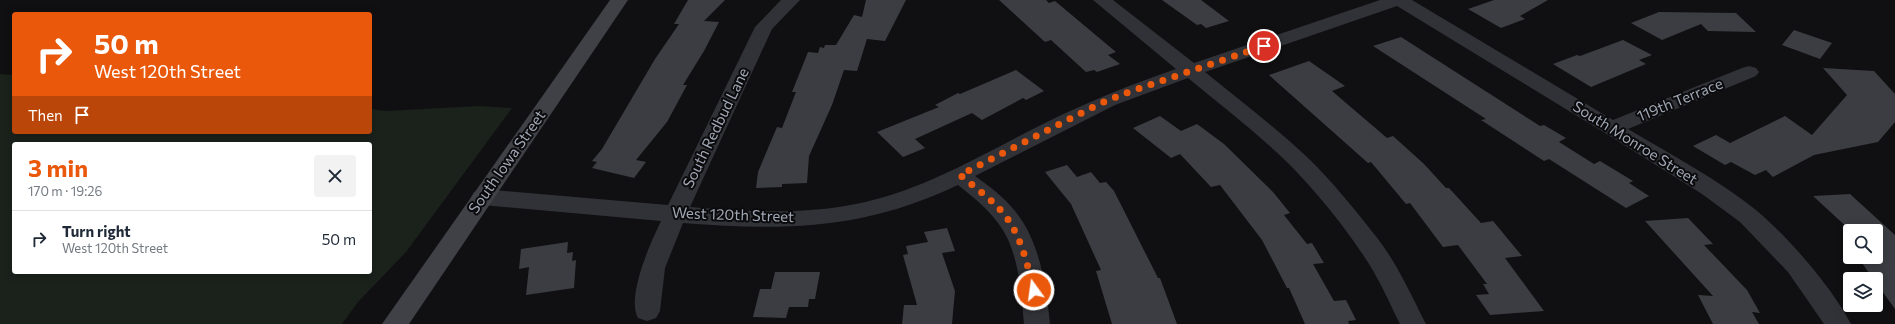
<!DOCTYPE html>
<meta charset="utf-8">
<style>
body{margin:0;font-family:Commissioner,sans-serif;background:#f2f2f3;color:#1f2937;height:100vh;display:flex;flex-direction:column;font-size:15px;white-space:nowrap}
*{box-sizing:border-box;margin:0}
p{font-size:13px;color:#747a83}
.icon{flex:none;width:22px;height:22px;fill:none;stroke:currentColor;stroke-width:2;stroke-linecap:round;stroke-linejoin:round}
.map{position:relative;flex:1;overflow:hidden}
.side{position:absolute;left:12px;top:142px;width:360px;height:132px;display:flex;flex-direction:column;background:#fff;border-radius:4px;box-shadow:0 2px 10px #0003}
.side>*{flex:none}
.hud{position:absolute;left:12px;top:12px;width:360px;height:122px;border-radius:4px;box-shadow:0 2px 10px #0003;background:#ea580c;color:#fff;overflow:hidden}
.tools{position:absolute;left:1843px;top:224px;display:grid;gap:8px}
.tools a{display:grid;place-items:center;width:40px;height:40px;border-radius:4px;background:#fff;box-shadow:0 2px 10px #0003;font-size:20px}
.pin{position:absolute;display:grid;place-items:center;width:34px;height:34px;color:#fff;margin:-17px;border:2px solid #fff;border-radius:50%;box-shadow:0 1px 4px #0007}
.me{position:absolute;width:44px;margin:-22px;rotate:346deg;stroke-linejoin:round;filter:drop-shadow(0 0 3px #0008)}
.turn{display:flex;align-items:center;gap:14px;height:84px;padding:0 16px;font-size:18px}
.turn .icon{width:52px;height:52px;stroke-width:2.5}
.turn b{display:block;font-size:28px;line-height:34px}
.then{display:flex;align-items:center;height:38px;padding:0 16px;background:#0003;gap:8px;font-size:15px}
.round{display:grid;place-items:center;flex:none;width:42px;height:42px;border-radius:4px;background:#f2f2f3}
.overview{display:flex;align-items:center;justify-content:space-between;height:68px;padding:0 16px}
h1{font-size:24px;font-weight:700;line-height:30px;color:#ea580c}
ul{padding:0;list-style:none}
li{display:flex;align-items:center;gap:12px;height:56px;padding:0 16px;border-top:1px solid #e0e1e3}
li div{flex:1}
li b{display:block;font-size:15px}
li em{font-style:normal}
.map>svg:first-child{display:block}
</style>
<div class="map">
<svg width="1895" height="324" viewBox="0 0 1895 324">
<rect width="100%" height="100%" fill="#101012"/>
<!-- green -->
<path fill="#1a221b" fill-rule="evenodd" d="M 0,74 L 14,75 L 14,132 L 370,132 L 370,109 L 386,111 L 479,106 L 512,108 L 406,252 L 358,302 L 342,324 L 0,324 ZM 14,144 L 370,144 L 370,272 L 14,272 Z"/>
<!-- building -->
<path fill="#3c3d42" d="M 688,0 L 725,0 L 704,21 L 719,22 L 704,51 L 683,85 L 687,85 L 667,122 L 636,160 L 646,162 L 634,178 L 592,168 L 597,162 L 592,161 L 602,149 L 655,59 L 679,24 L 674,24 Z
M 866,0 L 906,0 L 885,41 L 867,39 L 857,71 L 844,70 L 832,105 L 809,156 L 807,183 L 782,184 L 782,187 L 756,188 L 758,172 L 777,127 L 782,128 L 796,92 L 792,92 L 808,52 L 818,53 L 820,47 L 824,48 L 825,45 L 836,45 L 854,15 L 862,17 Z
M 999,0 L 1046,0 L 1049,3 L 1055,1 L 1116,52 L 1108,55 L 1120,64 L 1097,72 L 1094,70 L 1086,72 L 1051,40 L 1045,42 Z
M 1162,0 L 1201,0 L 1229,21 L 1206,28 L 1201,24 L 1197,25 Z
M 1494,0 L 1548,0 L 1520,16 L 1525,19 L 1501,28 L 1468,9 Z
M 1659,12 L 1736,13 L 1756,32 L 1708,31 L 1701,24 L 1662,40 L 1631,23 Z
M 1794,30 L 1832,43 L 1820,59 L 1782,45 Z
M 1401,37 L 1540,126 L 1544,125 L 1566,138 L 1559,142 L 1594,164 L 1600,161 L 1633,181 L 1629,183 L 1649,196 L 1626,208 L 1549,159 L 1544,161 L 1481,120 L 1486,119 L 1373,46 Z
M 1623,40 L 1652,55 L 1639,60 L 1646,64 L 1591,87 L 1553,64 L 1577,55 L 1580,56 Z
M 1309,61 L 1345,86 L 1332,91 L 1387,138 L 1393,136 L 1424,164 L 1446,188 L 1449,188 L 1481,223 L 1493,221 L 1522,256 L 1505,258 L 1544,311 L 1490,315 L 1476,295 L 1489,294 L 1483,284 L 1487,284 L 1458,245 L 1443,247 L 1410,203 L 1406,204 L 1371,162 L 1368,163 L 1269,75 Z
M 1823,68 L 1874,71 L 1895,94 L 1895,122 L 1878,142 L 1814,155 L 1773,177 L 1766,170 L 1755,175 L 1731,162 L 1725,165 L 1693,146 L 1716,135 L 1730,143 L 1785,116 L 1812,135 L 1847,95 Z
M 1016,70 L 1044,91 L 1026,100 L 1023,98 L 982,120 L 972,113 L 915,139 L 925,148 L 903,157 L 877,132 L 939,107 L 935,105 L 958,93 L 960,94 Z
M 1160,116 L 1181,131 L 1197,124 L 1224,144 L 1273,192 L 1290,213 L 1284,215 L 1307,244 L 1312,243 L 1324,263 L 1313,264 L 1334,301 L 1346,300 L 1356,320 L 1348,321 L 1349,324 L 1305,324 L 1289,288 L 1287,288 L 1262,240 L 1220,185 L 1211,187 L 1180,154 L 1171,158 L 1133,128 Z
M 1067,165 L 1077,177 L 1091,172 L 1100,183 L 1106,182 L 1114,191 L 1158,278 L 1160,278 L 1177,324 L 1112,324 L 1096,271 L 1101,270 L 1071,204 L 1045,172 Z
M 1850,194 L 1895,235 L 1895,309 L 1876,283 L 1876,279 L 1873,279 L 1858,257 L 1878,257 L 1876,255 L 1876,231 L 1851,231 L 1813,196 Z
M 1688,218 L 1713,244 L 1704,245 L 1747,290 L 1760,313 L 1752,312 L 1759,324 L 1713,324 L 1698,295 L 1713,296 L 1645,221 Z
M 947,228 L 955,251 L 942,253 L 955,291 L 952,324 L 902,324 L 904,305 L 917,305 L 903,255 L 908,254 L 906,246 L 928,242 L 924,232 Z
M 568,242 L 567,253 L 573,252 L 572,261 L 576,260 L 574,288 L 526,295 L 529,267 L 519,269 L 521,249 Z
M 775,272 L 820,272 L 815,299 L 809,299 L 808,307 L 789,307 L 786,318 L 753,317 L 760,289 L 771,289 Z"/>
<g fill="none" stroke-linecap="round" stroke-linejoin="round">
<!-- street -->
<path fill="#313237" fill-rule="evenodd" d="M 781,0 L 800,0 L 772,29 L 690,207 C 751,212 816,216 877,199 C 937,183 992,149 1047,122 C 1090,101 1132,84 1176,69 L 1093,0 L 1113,0 L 1194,63 L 1380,0 L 1412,0 L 1613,120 L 1742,68 L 1749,66 L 1756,68 L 1759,72 L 1756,76 L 1628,129 C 1670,154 1719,180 1756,210 C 1789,238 1831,286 1851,324 L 1824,324 L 1788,272 L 1740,222 L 1702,194 L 1605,133 L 1397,6 L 1205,72 C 1239,100 1274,126 1306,156 C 1332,181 1356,211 1378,239 C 1398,265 1411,295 1426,324 L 1400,324 C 1388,300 1377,274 1361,252 C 1341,222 1317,193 1292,167 C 1260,135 1223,107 1188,78 L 1115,105 L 975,176 C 989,186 1004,197 1015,211 C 1040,242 1046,285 1050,324 L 1024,324 C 1021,291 1019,250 998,223 C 987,208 972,196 958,185 C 863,230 786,231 683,223 L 665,268 L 660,311 L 656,318 L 647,321 L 638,318 C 626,296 651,242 661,221 L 482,205 L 474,202 L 471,197 L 474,192 L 482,189 L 668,205 L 755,27 Z"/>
<!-- secondary -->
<path fill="#3f4147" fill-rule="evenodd" d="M 610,0 L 628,0 L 409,324 L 382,324 Z"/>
</g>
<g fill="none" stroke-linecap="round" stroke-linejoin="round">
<!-- route -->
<path stroke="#ea580c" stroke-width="7" stroke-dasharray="0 12.6" d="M 1034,290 C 1028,268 1023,244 1011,224 C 999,204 977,189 960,175 L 1099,104 L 1126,93 L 1264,46"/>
</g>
<g text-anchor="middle" stroke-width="4" stroke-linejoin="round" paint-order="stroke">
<!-- street labels -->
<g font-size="15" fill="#a0a7b4" stroke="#0b0b0d">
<text transform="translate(1680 100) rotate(-22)" y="5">119th Terrace</text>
<text transform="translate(716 128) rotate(-64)" y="5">South Redbud Lane</text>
<text transform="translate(1635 143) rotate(32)" y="5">South Monroe Street</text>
<text transform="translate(507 162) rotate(-55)" y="5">South Iowa Street</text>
<text transform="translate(733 215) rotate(2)" y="5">West 120th Street</text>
</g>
</g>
</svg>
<div class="tools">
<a><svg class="icon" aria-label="search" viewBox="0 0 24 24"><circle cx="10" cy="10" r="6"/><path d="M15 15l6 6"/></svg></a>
<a><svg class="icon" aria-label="layers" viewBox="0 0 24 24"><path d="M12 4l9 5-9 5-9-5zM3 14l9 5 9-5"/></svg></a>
</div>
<div class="pin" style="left:1264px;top:46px;background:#d93025"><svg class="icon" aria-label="arrive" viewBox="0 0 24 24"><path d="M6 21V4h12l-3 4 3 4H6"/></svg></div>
<svg class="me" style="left:1034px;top:290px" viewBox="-20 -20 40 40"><circle r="17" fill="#ea580c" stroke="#fff" stroke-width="3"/><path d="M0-11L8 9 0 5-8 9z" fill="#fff"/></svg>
<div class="hud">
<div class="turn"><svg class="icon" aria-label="right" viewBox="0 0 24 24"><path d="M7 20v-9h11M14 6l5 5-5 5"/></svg><div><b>50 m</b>West 120th Street</div></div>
<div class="then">Then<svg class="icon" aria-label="arrive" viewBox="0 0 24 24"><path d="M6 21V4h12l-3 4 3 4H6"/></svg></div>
</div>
<section class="side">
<div class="overview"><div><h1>3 min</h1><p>170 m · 19:26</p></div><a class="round"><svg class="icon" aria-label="close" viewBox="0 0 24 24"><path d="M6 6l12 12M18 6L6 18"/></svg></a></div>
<ul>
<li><svg class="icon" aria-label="right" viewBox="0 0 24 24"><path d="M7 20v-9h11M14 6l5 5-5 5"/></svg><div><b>Turn right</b><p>West 120th Street</p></div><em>50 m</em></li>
</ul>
</section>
</div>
